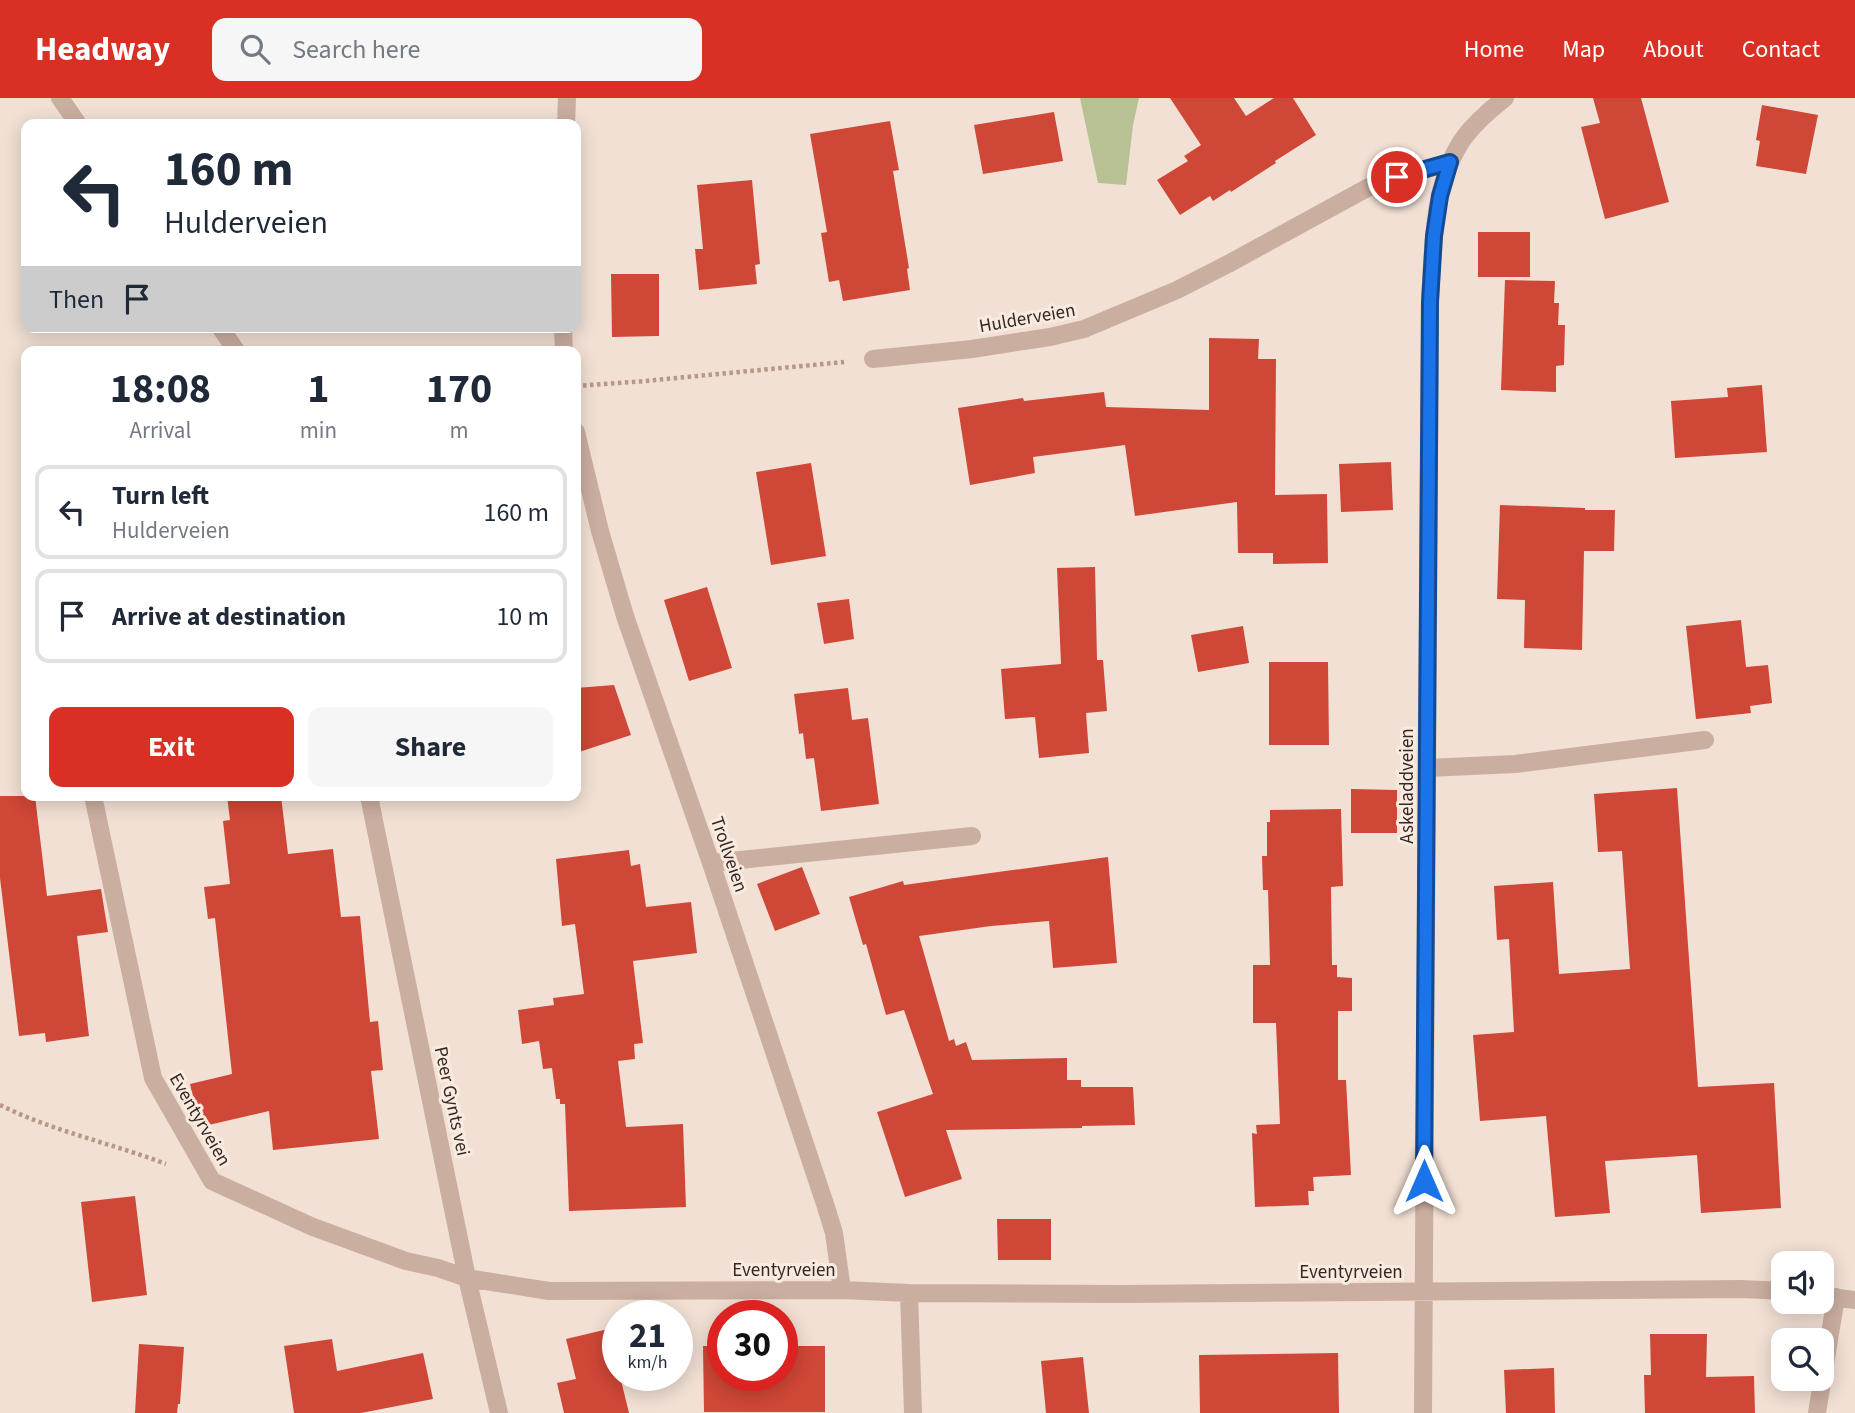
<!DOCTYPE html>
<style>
body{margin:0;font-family:"Source Sans 3",sans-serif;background:#f6f6f7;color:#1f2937;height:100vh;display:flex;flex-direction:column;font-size:26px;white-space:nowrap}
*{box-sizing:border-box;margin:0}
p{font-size:23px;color:#747a83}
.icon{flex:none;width:38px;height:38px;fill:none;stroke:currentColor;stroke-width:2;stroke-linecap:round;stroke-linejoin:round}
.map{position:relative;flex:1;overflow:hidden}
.side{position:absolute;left:21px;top:248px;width:560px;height:455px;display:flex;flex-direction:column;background:#fff;border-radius:14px;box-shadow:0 4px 18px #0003}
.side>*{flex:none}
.guide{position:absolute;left:21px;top:21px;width:560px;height:214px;border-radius:14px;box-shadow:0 4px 18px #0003;background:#fff;color:#1f2937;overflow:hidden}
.buttons{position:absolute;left:1771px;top:1153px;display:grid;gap:14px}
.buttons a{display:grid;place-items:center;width:63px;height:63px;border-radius:14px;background:#fff;box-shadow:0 4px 18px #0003;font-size:35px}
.speed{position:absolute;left:602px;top:1202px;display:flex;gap:14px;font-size:35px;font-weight:700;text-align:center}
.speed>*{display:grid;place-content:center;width:91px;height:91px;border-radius:50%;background:#fff;box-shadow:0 4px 18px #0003;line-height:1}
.speed small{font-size:18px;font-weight:400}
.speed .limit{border:10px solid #d22;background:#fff;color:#111}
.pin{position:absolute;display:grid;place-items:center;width:60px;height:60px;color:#fff;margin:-30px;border:4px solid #fff;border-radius:50%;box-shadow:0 2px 7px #0007}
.me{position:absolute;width:77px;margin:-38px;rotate:0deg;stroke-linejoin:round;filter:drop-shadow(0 0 5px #0008)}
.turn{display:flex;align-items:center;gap:24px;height:147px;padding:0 28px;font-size:32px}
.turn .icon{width:91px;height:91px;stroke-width:2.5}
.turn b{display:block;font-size:49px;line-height:60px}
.then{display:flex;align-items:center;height:66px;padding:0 28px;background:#0003;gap:14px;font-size:26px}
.eta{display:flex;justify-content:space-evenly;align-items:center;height:119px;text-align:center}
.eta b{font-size:42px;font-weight:700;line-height:49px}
.button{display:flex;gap:14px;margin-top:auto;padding:14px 28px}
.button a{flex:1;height:80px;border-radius:14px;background:#d93025;color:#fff;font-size:28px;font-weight:700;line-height:80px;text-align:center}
.button a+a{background:#f6f6f7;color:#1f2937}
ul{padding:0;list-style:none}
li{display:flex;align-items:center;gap:21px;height:94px;margin:0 14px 10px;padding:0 14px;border:4px solid #e0e1e3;border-radius:14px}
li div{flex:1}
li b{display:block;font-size:26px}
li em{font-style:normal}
header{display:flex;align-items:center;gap:42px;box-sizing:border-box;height:98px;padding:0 35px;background:#d93025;color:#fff}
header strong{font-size:33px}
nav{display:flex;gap:38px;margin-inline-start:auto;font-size:24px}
.search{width:490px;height:63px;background:#f6f6f7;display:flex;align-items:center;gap:18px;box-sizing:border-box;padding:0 24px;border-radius:14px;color:#747a83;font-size:26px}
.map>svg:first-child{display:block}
</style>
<header>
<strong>Headway</strong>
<div class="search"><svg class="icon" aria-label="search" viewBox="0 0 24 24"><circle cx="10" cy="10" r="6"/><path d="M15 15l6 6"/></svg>Search here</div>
<nav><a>Home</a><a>Map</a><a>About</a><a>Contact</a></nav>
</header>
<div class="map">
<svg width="1855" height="1315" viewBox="0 0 1855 1315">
<rect width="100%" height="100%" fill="#f2e0d4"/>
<!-- green -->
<path fill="#b8c194" d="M 1080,0 L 1139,0 L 1133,27 L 1126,87 L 1098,85 Z"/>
<!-- building -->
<path fill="#cf4736" d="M 1170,0 L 1234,0 L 1246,18 L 1274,0 L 1293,0 L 1316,37 L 1275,63 L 1276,65 L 1231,94 L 1230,92 L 1213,103 L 1210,98 L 1180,117 L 1157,82 L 1188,63 L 1184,58 L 1201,47 Z
M 1593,0 L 1641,0 L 1669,104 L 1605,121 L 1581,29 L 1600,25 Z
M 1762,7 L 1818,17 L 1806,76 L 1756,68 L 1760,43 L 1756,42 Z
M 1054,14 L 1063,63 L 983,76 L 974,27 Z
M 890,23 L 899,72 L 893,73 L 909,170 L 907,171 L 910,192 L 843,203 L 839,182 L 829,184 L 821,135 L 827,134 L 810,36 Z
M 752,82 L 760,166 L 755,167 L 757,186 L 699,192 L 695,151 L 703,151 L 697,87 Z
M 1478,134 L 1530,134 L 1530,179 L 1478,179 Z
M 611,176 L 659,176 L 659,238 L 612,239 Z
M 1505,182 L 1555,183 L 1554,205 L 1559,205 L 1558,227 L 1565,227 L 1564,267 L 1556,268 L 1556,294 L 1501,292 Z
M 1209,240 L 1259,241 L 1258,261 L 1276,261 L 1275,397 L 1327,396 L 1328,465 L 1273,466 L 1273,455 L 1238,455 L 1237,404 L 1135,418 L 1125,347 L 1033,359 L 1035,375 L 970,387 L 958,310 L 1023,300 L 1024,303 L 1104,294 L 1106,309 L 1209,312 Z
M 1762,287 L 1767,354 L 1675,360 L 1671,303 L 1728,299 L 1727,290 Z
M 1391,364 L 1393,412 L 1341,414 L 1339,366 Z
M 811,365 L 826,458 L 771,467 L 756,374 Z
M 1500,407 L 1585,410 L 1585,412 L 1615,412 L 1614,453 L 1584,453 L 1582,552 L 1524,550 L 1525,502 L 1497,501 Z
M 1095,469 L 1097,562 L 1103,562 L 1107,613 L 1086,615 L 1089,655 L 1039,660 L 1035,619 L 1005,621 L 1001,571 L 1061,566 L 1057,470 Z
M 707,489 L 732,570 L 689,583 L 664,502 Z
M 849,501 L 854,541 L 824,546 L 817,505 Z
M 1741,522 L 1746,569 L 1768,567 L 1772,605 L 1750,608 L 1751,615 L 1696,621 L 1686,528 Z
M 1243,528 L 1249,565 L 1198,574 L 1191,537 Z
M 1269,564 L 1328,564 L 1329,647 L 1269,647 Z
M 614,587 L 631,637 L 576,655 L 576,590 Z
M 848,590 L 852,622 L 868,620 L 879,706 L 821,713 L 814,660 L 806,661 L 803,635 L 799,636 L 794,596 Z
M 1677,690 L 1698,989 L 1774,985 L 1781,1110 L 1701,1115 L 1697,1057 L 1605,1063 L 1610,1115 L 1555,1119 L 1546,1018 L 1480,1023 L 1473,937 L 1514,934 L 1509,841 L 1497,842 L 1494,788 L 1553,784 L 1559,876 L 1630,871 L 1622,753 L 1598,754 L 1594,696 Z
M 1351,691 L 1397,692 L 1397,735 L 1351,735 Z
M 0,698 L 35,698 L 47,798 L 101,791 L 108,834 L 77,838 L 89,938 L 46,944 L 45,935 L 19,938 L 0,780 Z
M 227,698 L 281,698 L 288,756 L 333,751 L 341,819 L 360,818 L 370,924 L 378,923 L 383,972 L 371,973 L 379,1041 L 273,1052 L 269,1013 L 200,1029 L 190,986 L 232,976 L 215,820 L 208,821 L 204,789 L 230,786 L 223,723 L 230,722 Z
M 1341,711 L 1343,788 L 1331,789 L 1332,867 L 1337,867 L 1337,879 L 1352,880 L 1352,913 L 1338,913 L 1338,982 L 1346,982 L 1351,1077 L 1313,1079 L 1314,1093 L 1308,1093 L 1309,1107 L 1255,1109 L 1252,1035 L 1257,1036 L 1256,1027 L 1280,1026 L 1276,925 L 1253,925 L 1253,867 L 1270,867 L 1268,792 L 1263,792 L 1262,758 L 1267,758 L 1267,724 L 1270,724 L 1270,712 Z
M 629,752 L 631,768 L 640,766 L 646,809 L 691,804 L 697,855 L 633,863 L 643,945 L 634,946 L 635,961 L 618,963 L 626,1029 L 683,1026 L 686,1109 L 569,1113 L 565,1006 L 560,1006 L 560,1001 L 556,1001 L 552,970 L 543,971 L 539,943 L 522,946 L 518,912 L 554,907 L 553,900 L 584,896 L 575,826 L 562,828 L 556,761 Z
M 1108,759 L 1117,865 L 1053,870 L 1049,823 L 991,828 L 919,838 L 949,943 L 954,941 L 956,948 L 966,944 L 972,962 L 1067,960 L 1067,982 L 1081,982 L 1081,989 L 1133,989 L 1135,1027 L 1082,1028 L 1082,1030 L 946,1032 L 962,1081 L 905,1099 L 877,1014 L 933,996 L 904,912 L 886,917 L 866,846 L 863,847 L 849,799 L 903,783 L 904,787 Z
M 802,769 L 820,816 L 775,833 L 757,786 Z
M 135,1098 L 147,1197 L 92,1204 L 81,1104 Z
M 997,1121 L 1051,1121 L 1051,1162 L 998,1162 Z
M 608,1231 L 618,1269 L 618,1278 L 620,1278 L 629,1315 L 564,1315 L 557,1285 L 576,1281 L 566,1241 Z
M 1650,1236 L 1707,1236 L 1706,1279 L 1754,1278 L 1755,1315 L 1645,1315 L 1644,1277 L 1651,1277 Z
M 332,1241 L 337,1273 L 423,1255 L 433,1301 L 361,1315 L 294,1315 L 284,1248 Z
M 139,1246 L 184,1249 L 180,1306 L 178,1306 L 177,1315 L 135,1315 Z
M 703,1248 L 723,1248 L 723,1278 L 782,1278 L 782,1248 L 825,1248 L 825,1314 L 704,1314 Z
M 1338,1255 L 1339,1315 L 1200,1315 L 1199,1257 Z
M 1083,1259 L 1089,1315 L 1046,1315 L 1041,1263 Z
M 1554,1270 L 1555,1315 L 1506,1315 L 1504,1272 Z"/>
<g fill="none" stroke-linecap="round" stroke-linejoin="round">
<!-- path -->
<path stroke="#b6978a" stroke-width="4.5" stroke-dasharray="3.5 3.5" stroke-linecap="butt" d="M 576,288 L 645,283 L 844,264
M 0,1007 C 52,1033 111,1045 166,1066"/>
<!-- minor -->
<path stroke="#caaea0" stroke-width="18" d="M 60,0 L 78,26
M 566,26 L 567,0
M 220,229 L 237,254
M 563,229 L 564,254
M 873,261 L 972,251 L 1050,239 L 1084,231 L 1177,192 L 1228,166 L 1369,89 L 1450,64
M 576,334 L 600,433 L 625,518 L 711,765 L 826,1109 L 834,1135 L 842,1192
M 1427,670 L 1515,666 L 1705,642
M 93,698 L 153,980 L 212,1083 L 313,1129 L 406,1163 L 438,1170 L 467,1180 L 549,1193 L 842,1192 L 909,1195 L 1123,1196 L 1741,1191 L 1783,1193
M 369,698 L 467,1180 L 499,1315
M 711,765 L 972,738
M 909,1195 L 913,1315
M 1822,1198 L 1855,1202
M 1423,1315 L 1430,204 C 1433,152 1432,81 1466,37 C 1477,23 1491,11 1505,0
M 1817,1315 L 1836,1199"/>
</g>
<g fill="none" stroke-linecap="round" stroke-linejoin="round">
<defs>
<path id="route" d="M 1397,79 L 1450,64 L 1440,98 L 1434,138 L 1430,204 L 1424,1083"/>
</defs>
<!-- route casing -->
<use href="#route" stroke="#114b97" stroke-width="18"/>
<!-- route -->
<use href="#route" stroke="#1a73e8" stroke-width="12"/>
</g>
<g text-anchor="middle" stroke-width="6" stroke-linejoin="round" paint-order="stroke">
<!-- street labels -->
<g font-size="19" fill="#342724" stroke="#faebe0">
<text transform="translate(1027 219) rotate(-10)" y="7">Hulderveien</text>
<text transform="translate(1406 688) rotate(-90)" y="7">Askeladdveien</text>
<text transform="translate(730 756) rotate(71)" y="7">Trollveien</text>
<text transform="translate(453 1003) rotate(78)" y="7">Peer Gynts vei</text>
<text transform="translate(201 1021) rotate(60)" y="7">Eventyrveien</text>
<text x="784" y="1178">Eventyrveien</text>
<text x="1351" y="1180">Eventyrveien</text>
</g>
</g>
</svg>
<div class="buttons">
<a><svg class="icon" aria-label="sound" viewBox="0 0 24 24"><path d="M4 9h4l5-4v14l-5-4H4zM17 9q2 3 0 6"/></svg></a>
<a><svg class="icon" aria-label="search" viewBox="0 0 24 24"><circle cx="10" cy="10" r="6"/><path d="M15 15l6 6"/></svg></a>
</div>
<div class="speed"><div>21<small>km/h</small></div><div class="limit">30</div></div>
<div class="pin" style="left:1397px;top:79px;background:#d93025"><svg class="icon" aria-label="arrive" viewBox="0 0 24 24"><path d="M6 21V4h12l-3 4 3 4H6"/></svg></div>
<svg class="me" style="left:1424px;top:1083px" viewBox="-20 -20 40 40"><path d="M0-17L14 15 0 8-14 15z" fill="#1a73e8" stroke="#fff" stroke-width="4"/></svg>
<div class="guide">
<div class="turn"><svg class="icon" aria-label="left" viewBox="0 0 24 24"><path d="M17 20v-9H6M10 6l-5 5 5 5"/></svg><div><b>160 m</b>Hulderveien</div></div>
<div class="then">Then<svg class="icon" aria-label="arrive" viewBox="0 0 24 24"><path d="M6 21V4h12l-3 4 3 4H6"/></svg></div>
</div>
<section class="side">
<div class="eta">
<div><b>18:08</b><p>Arrival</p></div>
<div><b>1</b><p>min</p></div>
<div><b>170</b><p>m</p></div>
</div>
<ul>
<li><svg class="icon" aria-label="left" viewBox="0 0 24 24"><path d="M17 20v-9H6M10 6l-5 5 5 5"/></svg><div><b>Turn left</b><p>Hulderveien</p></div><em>160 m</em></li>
<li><svg class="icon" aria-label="arrive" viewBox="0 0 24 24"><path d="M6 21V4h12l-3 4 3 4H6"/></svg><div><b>Arrive at destination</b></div><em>10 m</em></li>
</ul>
<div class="button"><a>Exit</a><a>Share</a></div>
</section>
</div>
